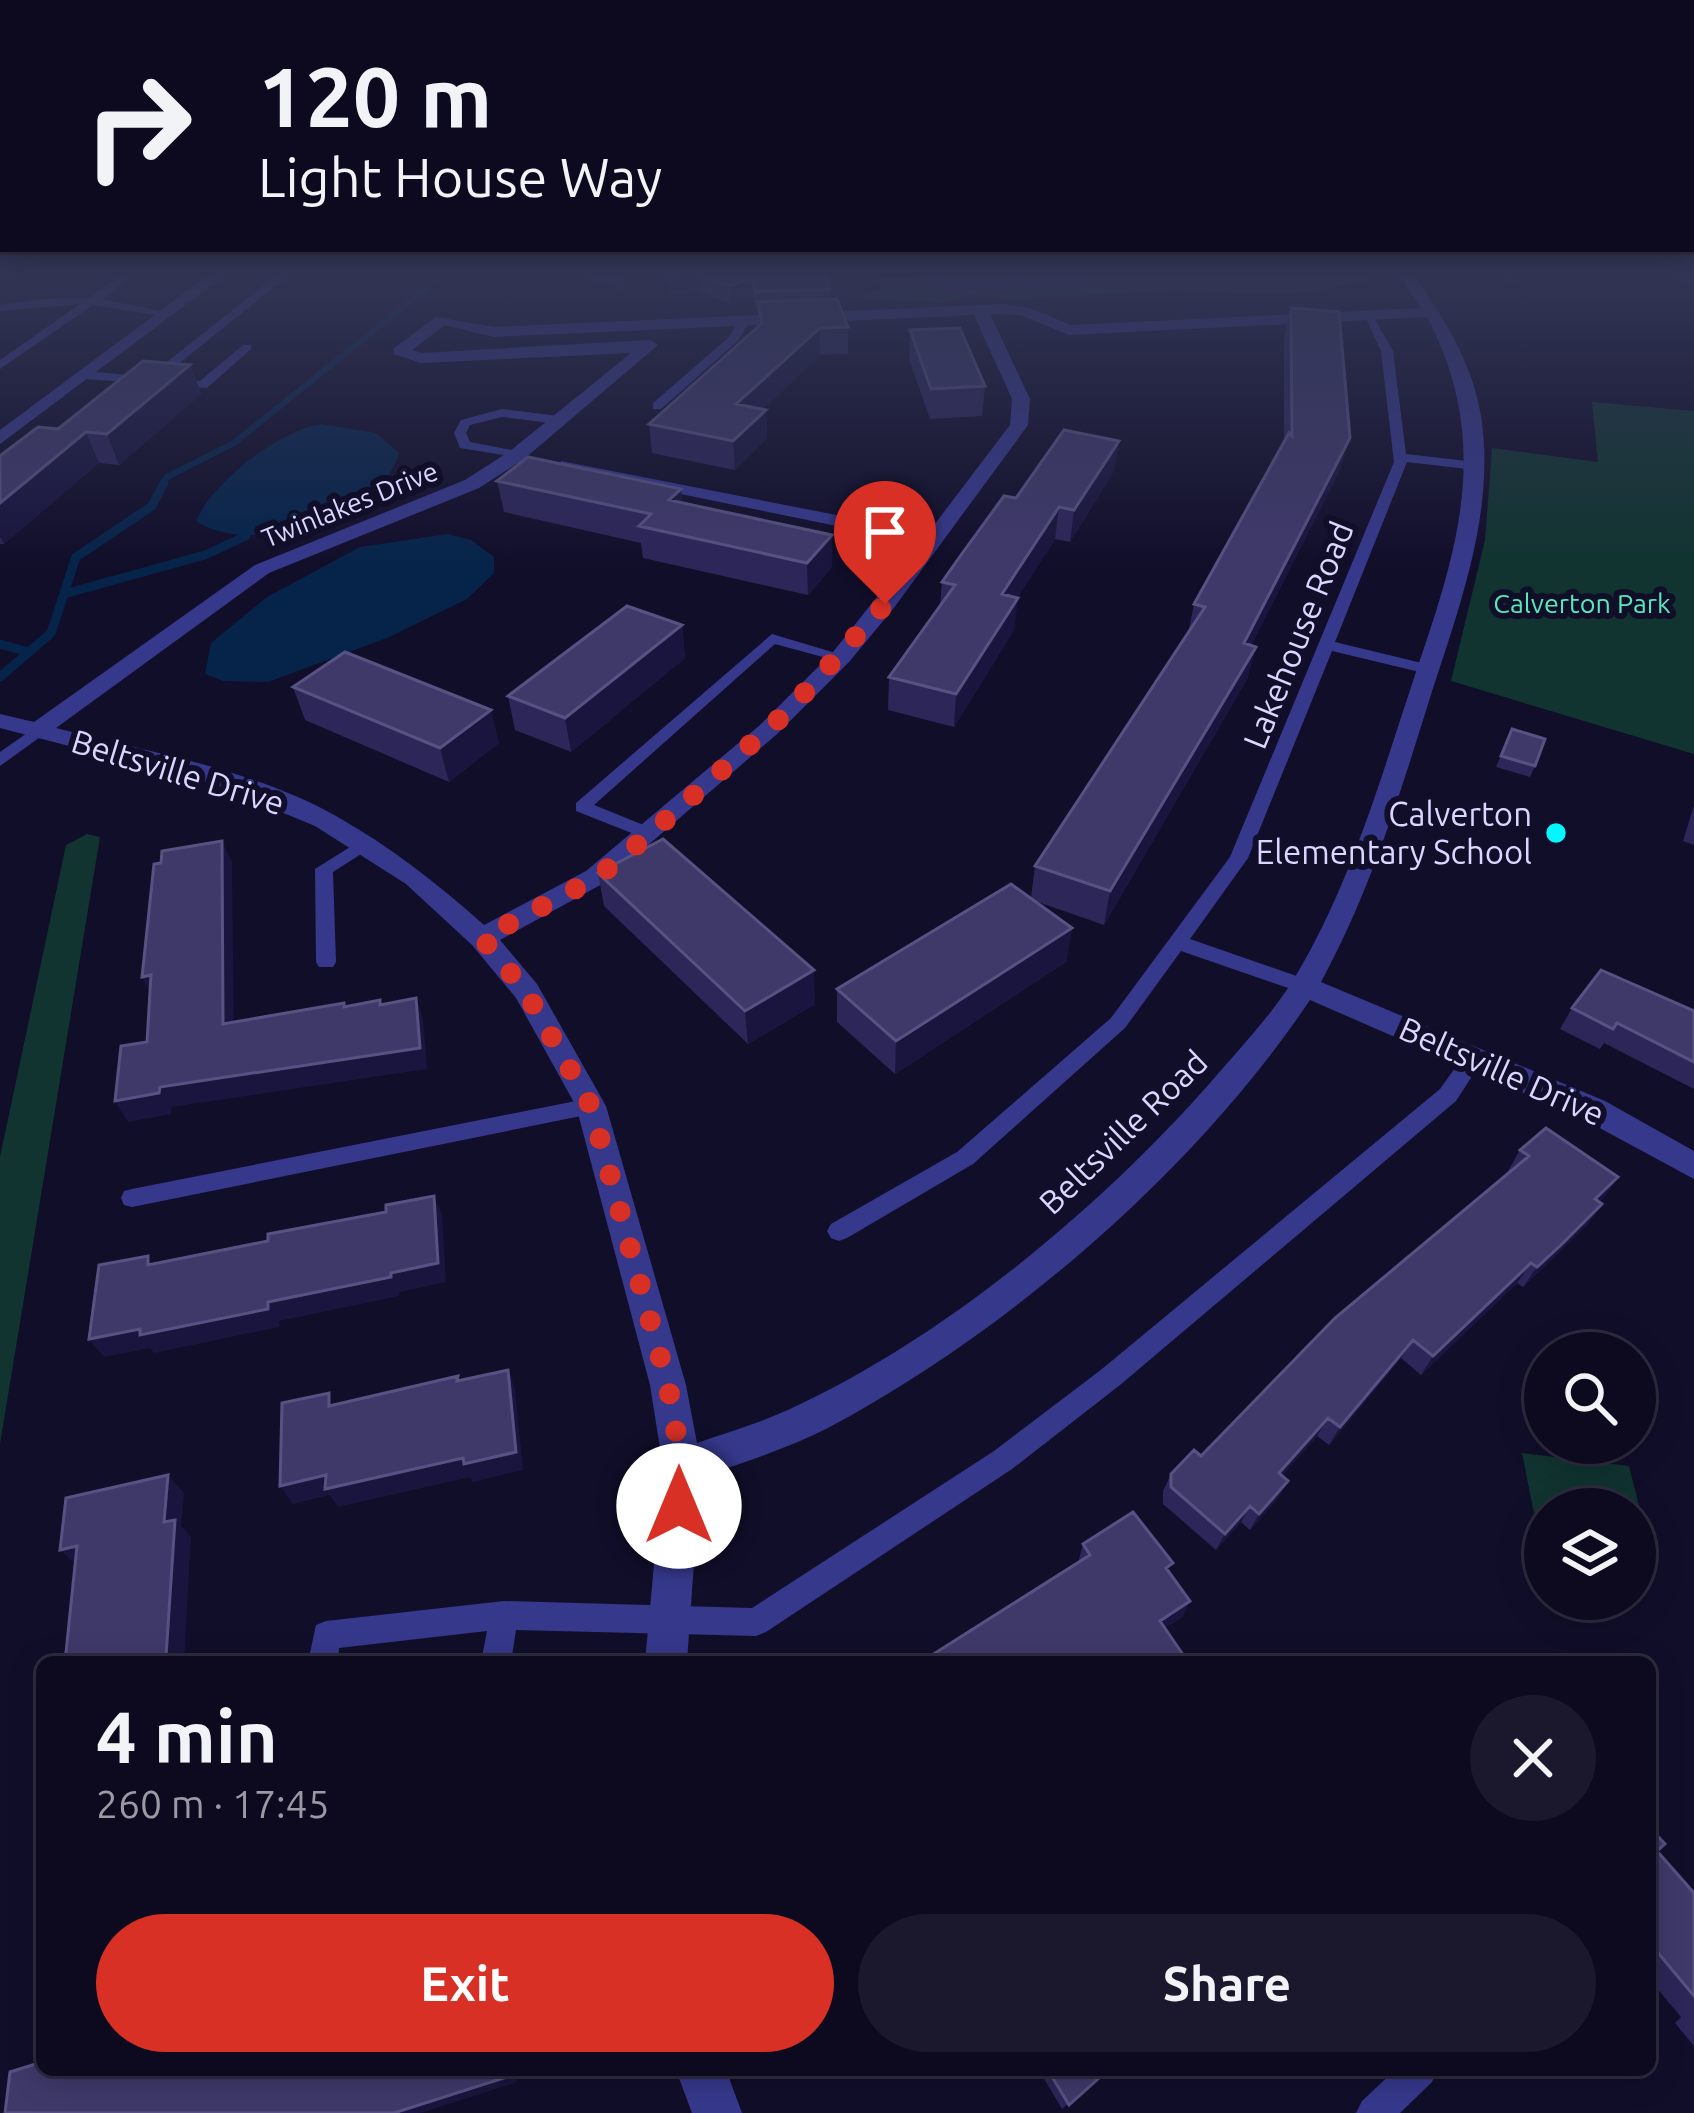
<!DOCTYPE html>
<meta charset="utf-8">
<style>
body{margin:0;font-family:Ubuntu,sans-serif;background:#1b182d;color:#f1f3f6;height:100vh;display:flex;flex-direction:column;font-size:45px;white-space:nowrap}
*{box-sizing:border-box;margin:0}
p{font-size:39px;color:#9a9aa5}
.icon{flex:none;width:66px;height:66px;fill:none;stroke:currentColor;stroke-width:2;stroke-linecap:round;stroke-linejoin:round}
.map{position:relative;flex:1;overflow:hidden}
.details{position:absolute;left:36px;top:1656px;width:1620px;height:420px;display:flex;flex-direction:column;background:#0d0a20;border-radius:18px;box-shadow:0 6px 30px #0003,0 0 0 3px #2d2b3e}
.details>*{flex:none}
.guide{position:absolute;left:0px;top:0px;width:1695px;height:252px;box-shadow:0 6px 30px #0003,0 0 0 3px #2d2b3e;background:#0d0a20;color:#f1f3f6;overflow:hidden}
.fabs{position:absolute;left:1524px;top:1332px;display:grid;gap:24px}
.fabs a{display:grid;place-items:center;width:132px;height:132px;border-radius:50%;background:#0d0a20;box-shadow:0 6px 30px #0003,0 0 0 3px #2d2b3e;font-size:60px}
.pin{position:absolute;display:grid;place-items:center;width:102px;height:102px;color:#fff;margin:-123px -51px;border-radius:50% 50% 50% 0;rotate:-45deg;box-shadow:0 0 12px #0007}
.pin .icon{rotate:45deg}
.me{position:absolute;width:132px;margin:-66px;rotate:0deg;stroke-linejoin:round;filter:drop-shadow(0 0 9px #0008)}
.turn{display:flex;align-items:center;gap:42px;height:252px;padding:0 60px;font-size:54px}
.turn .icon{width:156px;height:156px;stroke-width:2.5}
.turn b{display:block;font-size:84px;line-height:102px}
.round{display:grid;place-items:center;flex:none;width:126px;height:126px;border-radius:63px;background:#1b182d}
.overview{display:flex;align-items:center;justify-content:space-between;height:204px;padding:0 60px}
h1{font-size:72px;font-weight:700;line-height:90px}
.cta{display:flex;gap:24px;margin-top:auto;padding:24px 60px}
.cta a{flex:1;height:138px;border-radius:72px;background:#d93025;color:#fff;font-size:48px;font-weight:700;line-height:138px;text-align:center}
.cta a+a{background:#1b182d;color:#f1f3f6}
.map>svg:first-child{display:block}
</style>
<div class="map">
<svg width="1694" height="2113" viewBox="0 0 1694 2113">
<rect width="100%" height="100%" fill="#110e2a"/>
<!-- green -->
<path fill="#113430" d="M 1142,270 L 1363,270 L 1371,279 L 1313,292 L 1259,294 L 1175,290 L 1007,300 L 971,295 L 943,303 L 854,298 L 881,289 L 877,279 L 889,277 L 963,274 L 1052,287 L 1077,271 Z
M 1592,402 L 1694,411 L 1694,754 L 1451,681 L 1485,540 L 1492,448 L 1598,462 Z
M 87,834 L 100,837 L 0,1444 L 0,1157 L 66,845 Z
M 1522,1453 L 1629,1466 L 1656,1574 L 1635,1571 L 1635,1509 L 1545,1509 L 1543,1559 Z"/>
<!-- water -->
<path fill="#06244a" d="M 321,424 L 376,433 L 399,453 C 383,518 250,558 196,521 C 213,481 279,431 321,424 Z
M 447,534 L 471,540 L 494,557 L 494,573 L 467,599 L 387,638 L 268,682 L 223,681 L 205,674 L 211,643 L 267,597 L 360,547 Z"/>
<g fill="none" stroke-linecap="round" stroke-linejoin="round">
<!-- stream-far1 -->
<path stroke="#06244a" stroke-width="6" d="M 162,486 L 167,477 L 234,443 L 449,270"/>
<!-- stream -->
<path stroke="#06244a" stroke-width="9" d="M 64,594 L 205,555 L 246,536
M 0,644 L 29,652
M 0,677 L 51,633 L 76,557 L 152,506 L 164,483"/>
<!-- service -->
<path fill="#36388c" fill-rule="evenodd" d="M 128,270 L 141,270 L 102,299 L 169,313 L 169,317 L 93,305 L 0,369 L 0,360 L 80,304 L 0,311 L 0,305 L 42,299 L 89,298 Z
M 283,270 L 295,270 L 161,378 L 200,381 L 243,345 L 251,345 L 251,349 L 207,388 L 85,379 L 79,375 L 85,371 L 148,377 Z
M 1364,314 L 1372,314 L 1393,351 L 1406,454 L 1476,462 L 1483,466 L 1476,470 L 1407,462 L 1335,642 L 1434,666 L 1436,669 L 1428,674 L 1332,651 L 1248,858 L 1190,939 L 1311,981 L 1314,986 L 1311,991 L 1297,991 L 1181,951 L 1125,1028 L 973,1164 L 847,1238 L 839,1241 L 831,1238 L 827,1231 L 831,1224 L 957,1152 L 1111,1018 L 1230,857 L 1394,462 L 1381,351 Z
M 740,318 L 750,320 L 738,341 L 661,409 L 653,409 L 653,403 L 729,337 Z
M 502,409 L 559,416 L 565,420 L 559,424 L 502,417 L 470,425 L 466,433 L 470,442 L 522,452 L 522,458 L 460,448 L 454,433 L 461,420 Z
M 772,634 L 849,657 L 841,662 L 775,644 L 594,805 L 656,830 L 659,834 L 656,838 L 644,838 L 576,811 L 576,803 Z
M 37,726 L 45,731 L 43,735 L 0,766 L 0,752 Z
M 366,837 L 372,839 L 375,843 L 372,847 L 333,872 L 336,962 L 333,967 L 319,967 L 316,962 L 315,869 Z
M 1475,1048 L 1485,1056 L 1456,1101 L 1120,1385 L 1012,1469 L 766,1632 L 756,1636 L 516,1630 L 511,1662 L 481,1662 L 487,1631 L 339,1648 L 338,1662 L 308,1662 L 316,1625 L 326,1621 L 504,1601 L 752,1608 L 994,1451 L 1102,1369 L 1440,1089 L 1468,1050 Z
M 591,1098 L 599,1100 L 602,1106 L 599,1112 L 591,1114 L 132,1207 L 124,1205 L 121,1198 L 124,1191 L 132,1189 Z
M 1395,2070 L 1437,2070 L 1432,2082 L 1400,2113 L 1356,2113 L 1362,2101 Z"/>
<!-- minor -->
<path fill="#36388c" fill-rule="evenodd" d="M 1395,270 L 1410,270 C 1442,315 1472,360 1481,416 C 1496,513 1458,610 1429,701 C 1399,797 1370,892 1321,982 L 1605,1101 L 1694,1151 L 1694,1179 L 1583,1119 L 1310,1000 C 1196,1170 1008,1332 828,1428 C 787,1449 743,1462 700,1478 L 687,1662 L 645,1662 L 663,1467 L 650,1385 L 576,1106 L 516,998 L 472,945 L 406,884 L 315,826 L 211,783 L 0,728 L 0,714 L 34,722 L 255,565 L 465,480 L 510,451 L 631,353 L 421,363 L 394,354 L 394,348 L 436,317 L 494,327 L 1003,304 L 1030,308 L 1071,325 L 1421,308 ZM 990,314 L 1021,315 L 1069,335 L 1427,317 C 1493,442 1458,549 1415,675 C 1381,777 1351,884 1295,977 C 1272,1015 1239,1049 1210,1083 C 1099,1209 944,1338 790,1409 C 760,1423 728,1432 697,1443 L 686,1385 L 606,1106 L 537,984 L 500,940 L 604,883 L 776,735 L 849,662 L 893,609 L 1028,425 L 1030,399 ZM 974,315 L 1012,399 L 1010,425 L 928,533 L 561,461 L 561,469 L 568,471 L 920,543 L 833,652 L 760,725 L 586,871 L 484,925 C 438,884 391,847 336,816 C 252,769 149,752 56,728 L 269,573 L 479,488 L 524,459 L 658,345 L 650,340 L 422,353 L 412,350 L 445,325 L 494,337 Z
M 676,2070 L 726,2070 L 742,2113 L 692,2113 Z"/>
<!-- tertiary -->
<path fill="#36388c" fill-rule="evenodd" d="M 215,270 L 232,270 L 0,444 L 0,430 Z"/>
</g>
<!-- wall -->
<path fill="#2c2659" d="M 573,270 L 627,270 L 625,291 L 573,274 Z
M 661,270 L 826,270 L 830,299 L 848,327 L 848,354 L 820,355 L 763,409 L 766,410 L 767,438 L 735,470 L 652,453 L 649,424 L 759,325 L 759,311 L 756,311 L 753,296 L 730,304 L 699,291 L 672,294 Z
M 906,270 L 1088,270 L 1086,285 L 941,294 L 931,273 L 907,274 Z
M 1492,270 L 1592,270 L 1540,278 L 1533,274 L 1511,282 Z
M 1646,270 L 1694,270 L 1694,285 Z
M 1291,308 L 1341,468 L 1251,645 L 1256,647 L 1247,679 L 1104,925 L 1035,901 L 1072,928 L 1066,962 L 895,1074 L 837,1022 L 837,989 L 1031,898 L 1035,866 L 1188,634 L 1194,604 L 1284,441 L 1284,337 Z
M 910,330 L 985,386 L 982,416 L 930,419 L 909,359 Z
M 190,365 L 201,394 L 119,465 L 99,463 L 4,544 L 0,544 L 0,456 Z
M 1119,441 L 1114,471 L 1070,542 L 1055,539 L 1017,598 L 1014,630 L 954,727 L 888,710 L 889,677 L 940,605 L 942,582 Z
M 497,481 L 681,489 L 682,502 L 832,567 L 808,595 L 643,558 L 641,543 L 504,512 Z
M 682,625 L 685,658 L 571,752 L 515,730 L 508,696 Z
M 293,687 L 499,743 L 449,782 L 305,720 Z
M 1512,729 L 1535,766 L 1530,777 L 1496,767 Z
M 1694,805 L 1694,845 L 1683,841 Z
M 598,873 L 815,1004 L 748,1044 L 604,906 Z
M 1572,1008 L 1694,1011 L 1694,1089 L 1604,1043 L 1600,1049 L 1560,1029 Z
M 1520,1150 L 1604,1198 L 1599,1202 L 1602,1204 L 1588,1224 L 1523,1287 L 1517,1283 L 1421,1375 L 1401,1358 L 1329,1445 L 1317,1436 L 1282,1476 L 1288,1481 L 1278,1498 L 1250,1530 L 1241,1522 L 1216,1550 L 1163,1504 L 1163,1491 L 1171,1474 L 1201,1456 L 1510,1172 L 1508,1171 Z
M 1083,1544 L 1169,1572 L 1190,1601 L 1182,1617 L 1165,1628 L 1078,1563 Z
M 1650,1828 L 1657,1851 L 1694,1893 L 1694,2046 L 1675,2023 L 1681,2017 L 1650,1980 Z
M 1039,2070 L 1108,2070 L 1062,2109 Z"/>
<!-- shaded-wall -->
<path fill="#19153e" d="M 1515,270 L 1534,270 L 1533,274 L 1511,282 Z
M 1543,270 L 1592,270 L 1540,278 Z
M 698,273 L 699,291 L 672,294 L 670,276 Z
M 752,278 L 753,296 L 730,304 L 729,286 Z
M 820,328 L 820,355 L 738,433 L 736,404 Z
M 190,365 L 201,394 L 119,465 L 107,434 Z
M 766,410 L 767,438 L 735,470 L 733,441 Z
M 86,432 L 99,463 L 4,544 L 0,537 L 0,503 Z
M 1350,438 L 1341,468 L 1236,676 L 1244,643 Z
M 1119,441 L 1114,471 L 1070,542 L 1074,510 Z
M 681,489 L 684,520 L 669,500 Z
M 1059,507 L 1055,539 L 999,627 L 1002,594 Z
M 832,535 L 832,567 L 808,595 L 807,563 Z
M 1018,598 L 1014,630 L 954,727 L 956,694 Z
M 682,625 L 685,658 L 571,752 L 565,718 Z
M 1256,647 L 1247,679 L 1104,925 L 1110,891 Z
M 491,710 L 499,743 L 449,782 L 440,748 Z
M 222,841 L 232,862 L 234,1045 L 223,1024 Z
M 1072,928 L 1066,962 L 895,1074 L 896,1041 Z
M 814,970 L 815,1004 L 748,1044 L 745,1011 Z
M 151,975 L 153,998 L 142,977 Z
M 416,998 L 423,1019 L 427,1069 L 172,1107 L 171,1114 L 128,1122 L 115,1101 Z
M 1618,1177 L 1604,1198 L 1580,1219 L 1595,1199 Z
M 434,1196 L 442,1215 L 446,1282 L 400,1292 L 399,1296 L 279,1321 L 279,1327 L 154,1353 L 150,1348 L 104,1357 L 89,1339 L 391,1273 Z
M 1602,1204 L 1588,1224 L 1523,1287 L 1537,1267 Z
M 1531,1263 L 1517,1283 L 1421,1375 L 1433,1356 Z
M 1413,1340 L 1401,1358 L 1329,1445 L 1340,1427 Z
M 508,1370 L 515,1389 L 523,1470 L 473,1482 L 470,1477 L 338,1507 L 330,1495 L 293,1504 L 280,1486 Z
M 1328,1418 L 1317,1436 L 1269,1491 L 1279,1473 Z
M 168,1475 L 184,1493 L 181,1526 L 191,1537 L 184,1662 L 171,1662 L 166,1657 L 164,1522 Z
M 1288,1481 L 1278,1498 L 1250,1530 L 1259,1514 Z
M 1250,1506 L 1241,1522 L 1216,1550 L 1225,1534 Z
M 77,1546 L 79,1567 L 60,1550 Z
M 1190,1601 L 1182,1617 L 1152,1637 L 1160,1621 Z
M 506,2070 L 517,2070 L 517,2082 L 421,2113 L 394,2113 Z"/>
<!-- building -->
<path fill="#3f396a" stroke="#575282" stroke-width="3" d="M 668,270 L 823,270 L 830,289 L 755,292 L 752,278 L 729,286 L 698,273 L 670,276 Z
M 939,270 L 1038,270 L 942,277 Z
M 837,299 L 848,327 L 820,328 L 736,404 L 766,410 L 733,441 L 649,424 L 762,323 L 758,302 Z
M 1291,308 L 1339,312 L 1350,438 L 1244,643 L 1256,647 L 1110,891 L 1035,866 L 1205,607 L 1194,604 L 1289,433 L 1292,436 Z
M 960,328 L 985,386 L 931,389 L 910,330 Z
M 143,361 L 190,365 L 107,434 L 86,432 L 0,503 L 0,456 L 38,427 L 58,429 Z
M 1064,430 L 1119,441 L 1074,510 L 1059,507 L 1002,594 L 1018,598 L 956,694 L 889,677 L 955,585 L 942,582 L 961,555 L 1004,496 L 1016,498 Z
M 528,457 L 681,489 L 669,500 L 832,535 L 807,563 L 639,526 L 651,514 L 497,481 Z
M 627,606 L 682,625 L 565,718 L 508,696 Z
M 345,652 L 491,710 L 440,748 L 293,687 Z
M 1512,729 L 1545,739 L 1535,766 L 1501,756 Z
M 663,839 L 814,970 L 745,1011 L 598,873 Z
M 222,841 L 223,1024 L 344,1003 L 344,1007 L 380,1000 L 380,1005 L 416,998 L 420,1048 L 160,1087 L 159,1093 L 115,1101 L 121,1046 L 147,1042 L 151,975 L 142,977 L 154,864 L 161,863 L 162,851 Z
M 1011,884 L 1072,928 L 896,1041 L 837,989 Z
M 1601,970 L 1694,1011 L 1694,1062 L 1617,1023 L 1613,1029 L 1572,1008 Z
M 1546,1128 L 1618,1177 L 1595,1199 L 1602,1204 L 1561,1245 L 1537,1267 L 1531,1263 L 1433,1356 L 1413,1340 L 1340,1427 L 1328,1418 L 1279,1473 L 1288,1481 L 1259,1514 L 1250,1506 L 1225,1534 L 1171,1487 L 1171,1474 L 1194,1450 L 1201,1456 L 1335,1318 L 1529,1156 L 1520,1150 Z
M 434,1196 L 438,1263 L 391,1273 L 391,1277 L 268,1302 L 268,1309 L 140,1335 L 140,1329 L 89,1339 L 99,1265 L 148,1256 L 148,1265 L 268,1241 L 268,1234 L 386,1212 L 386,1205 Z
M 508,1370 L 516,1452 L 464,1464 L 463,1458 L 325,1489 L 326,1475 L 280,1486 L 282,1403 L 329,1393 L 329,1406 L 458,1376 L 457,1381 Z
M 168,1475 L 164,1522 L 175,1520 L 166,1657 L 176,1655 L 176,1662 L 65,1662 L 77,1546 L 60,1550 L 66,1498 Z
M 1133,1512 L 1173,1563 L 1166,1568 L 1190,1601 L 1160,1621 L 1186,1659 L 1181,1662 L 921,1662 L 1090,1555 L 1083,1544 Z
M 1650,1828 L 1665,1844 L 1657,1851 L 1694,1893 L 1694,1996 L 1659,1954 L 1653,1960 L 1650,1956 Z
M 42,2062 L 42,2070 L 506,2070 L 507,2077 L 394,2113 L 5,2113 L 10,2072 Z
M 1048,2070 L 1108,2070 L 1069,2105 Z"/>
<!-- sky -->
<linearGradient id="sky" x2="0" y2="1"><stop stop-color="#090817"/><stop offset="0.48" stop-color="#323655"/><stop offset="1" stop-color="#323655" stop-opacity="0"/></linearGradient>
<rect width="1694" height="566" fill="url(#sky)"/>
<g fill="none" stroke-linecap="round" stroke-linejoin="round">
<!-- route -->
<path stroke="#d93025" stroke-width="21" stroke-dasharray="0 37.8" d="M 679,1506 L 682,1467 L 668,1385 L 591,1106 L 526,992 L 482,938 L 596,878 L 650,834 L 788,711 L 885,604"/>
</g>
<!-- markers -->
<circle fill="#03f7ff" stroke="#110e2a" stroke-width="4.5" cx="1556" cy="833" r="12"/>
<g text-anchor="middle" stroke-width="12" stroke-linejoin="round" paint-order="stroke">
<!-- far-street labels -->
<g font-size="27" fill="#d9d7ff" stroke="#110e2a">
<text transform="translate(350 505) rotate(-22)" y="9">Twinlakes Drive</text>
</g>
<!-- far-park labels -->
<g font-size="27" fill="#58e9bb" stroke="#110e2a">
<text x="1582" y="613">Calverton Park</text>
</g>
<!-- street labels -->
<g font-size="33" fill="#d9d7ff" stroke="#110e2a">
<text transform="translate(1298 635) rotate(-68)" y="12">Lakehouse Road</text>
<text transform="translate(178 772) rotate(17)" y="12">Beltsville Drive</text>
<text transform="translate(1502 1071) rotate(24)" y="12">Beltsville Drive</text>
<text transform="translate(1123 1132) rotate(-44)" y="12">Beltsville Road</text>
</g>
<!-- poi labels -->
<g font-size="33" fill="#d9d7ff" stroke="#110e2a" text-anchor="end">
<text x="1532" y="826">Calverton<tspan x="1532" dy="38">Elementary School</tspan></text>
</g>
</g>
</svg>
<div class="fabs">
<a><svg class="icon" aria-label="search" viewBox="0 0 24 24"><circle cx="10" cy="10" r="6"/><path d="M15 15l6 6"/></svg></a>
<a><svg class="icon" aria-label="layers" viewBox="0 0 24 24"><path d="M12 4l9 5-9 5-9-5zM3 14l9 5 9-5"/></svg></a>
</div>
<div class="pin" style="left:885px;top:604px;background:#d93025"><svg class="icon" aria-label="arrive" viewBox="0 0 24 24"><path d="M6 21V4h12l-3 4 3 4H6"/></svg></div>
<svg class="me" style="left:679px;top:1506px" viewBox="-20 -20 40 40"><circle r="19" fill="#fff"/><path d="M0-13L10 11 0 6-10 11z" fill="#d93025"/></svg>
<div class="guide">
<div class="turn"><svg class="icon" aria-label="right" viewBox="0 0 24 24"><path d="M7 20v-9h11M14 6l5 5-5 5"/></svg><div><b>120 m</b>Light House Way</div></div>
</div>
<section class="details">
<div class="overview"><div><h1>4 min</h1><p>260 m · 17:45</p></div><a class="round"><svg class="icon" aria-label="close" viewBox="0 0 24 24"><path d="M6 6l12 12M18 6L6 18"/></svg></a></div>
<div class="cta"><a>Exit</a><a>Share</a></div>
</section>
</div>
